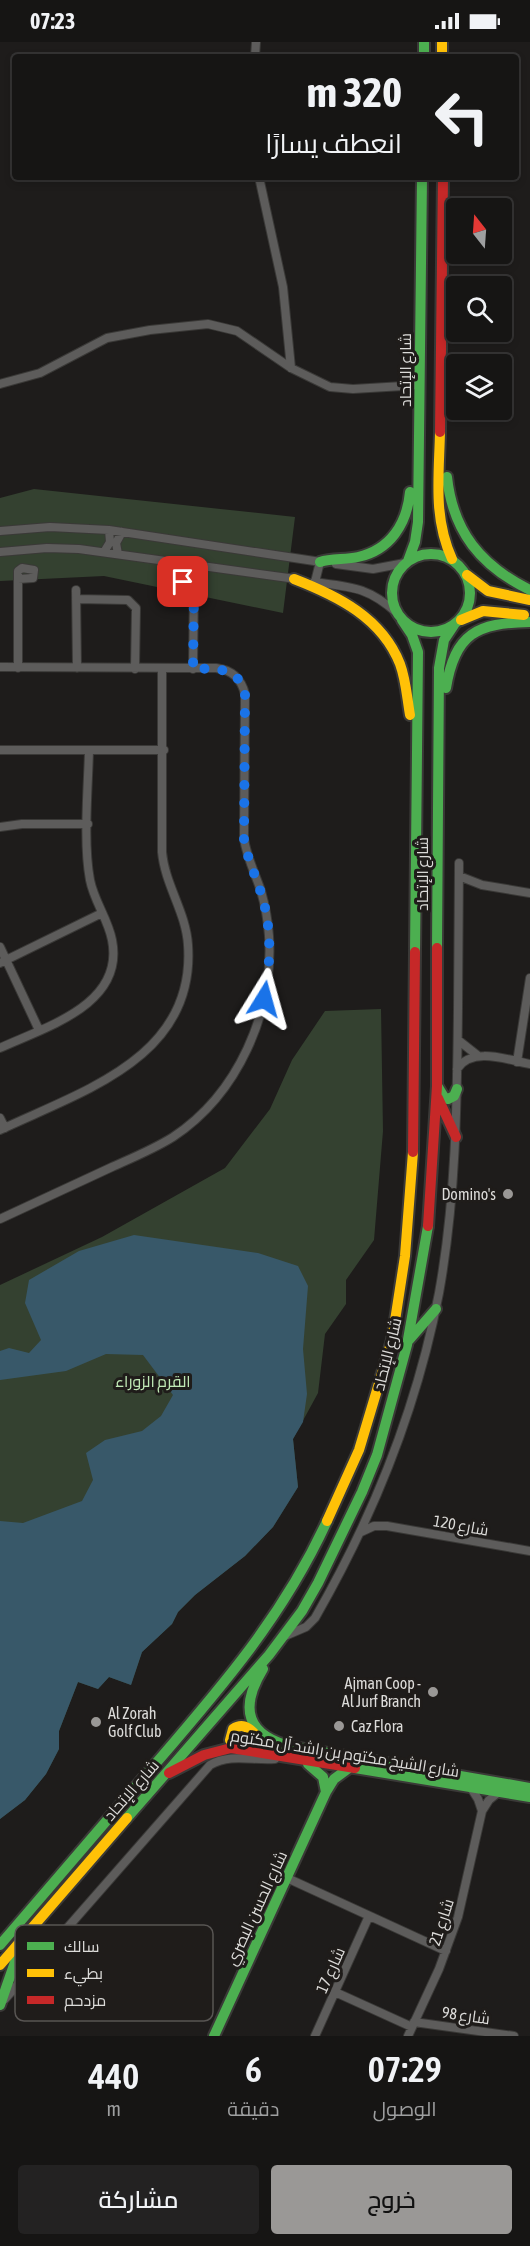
<!DOCTYPE html>
<html lang="ar">
<meta charset="utf-8">
<style>
body{margin:0;font-family:"Asap Condensed",Cairo,sans-serif;background:#232222;color:#f1f3f6;direction:rtl;height:100vh;display:flex;flex-direction:column;font-size:22px;white-space:nowrap}
*{box-sizing:border-box;margin:0}
p{font-size:20px;color:#9e9fa0}
.icon{flex:none;width:33px;height:33px;fill:none;stroke:currentColor;stroke-width:2;stroke-linecap:round;stroke-linejoin:round}
.map{position:relative;height:1994px;overflow:hidden;direction:ltr}
.side{display:flex;flex-direction:column;background:#161514;flex:1}
.side>*{flex:none}
.top-card{position:absolute;left:12px;top:12px;width:507px;height:126px;border-radius:6px;box-shadow:0 3px 9px #0003,0 0 0 2px #353434;direction:rtl;background:#161514;color:#f1f3f6;overflow:hidden}
.needle{width:39px;rotate:343deg}
.buttons{position:absolute;left:446px;top:156px;display:grid;gap:12px}
.buttons a{display:grid;place-items:center;width:66px;height:66px;border-radius:6px;background:#161514;box-shadow:0 3px 9px #0003,0 0 0 2px #353434;font-size:30px}
.pin{position:absolute;display:grid;place-items:center;width:51px;height:51px;color:#fff;margin:-26px;border-radius:12px;box-shadow:0 3px 9px #0006}
.me{position:absolute;width:66px;margin:-33px;rotate:8deg;stroke-linejoin:round;filter:drop-shadow(0 0 4px #0008)}
.turn{display:flex;align-items:center;gap:21px;height:126px;padding:0 18px;font-size:27px}
.turn .icon{width:78px;height:78px;stroke-width:2.5}
.turn b{display:block;font-size:42px;line-height:51px}
.eta{display:flex;justify-content:space-evenly;align-items:center;height:102px;text-align:center}
.eta b{font-size:36px;font-weight:600;line-height:42px}
.action{display:flex;gap:12px;margin-top:auto;padding:12px 18px}
.action a{flex:1;height:69px;border-radius:6px;background:#9a9896;color:#111;font-size:24px;font-weight:600;line-height:69px;text-align:center}
.action a+a{background:#232222;color:#f1f3f6}
.status{display:flex;justify-content:space-between;align-items:center;height:42px;padding:0 30px;background:#161514;direction:ltr}
.status svg{height:16px;fill:currentColor}
.map>svg:first-child{display:block}
</style>
<div class="status"><b>07:23</b><svg viewBox="0 0 49 12"><path d="M0 12V9h3v3zM5 12V6h3v6zM10 12V3h3v9zM15 12V0h3v12zM26 1h20v11H26zM47 4h2v5h-2z"/></svg></div>
<div class="map">
<svg width="530" height="1994" viewBox="0 0 530 1994">
<rect width="100%" height="100%" fill="#1e1c1b"/>
<!-- green -->
<path fill="#344130" d="M 34,447 L 295,475 L 283,571 L 104,534 L 0,539 L 0,456 Z
M 381,967 L 383,1089 L 374,1198 L 346,1238 L 346,1262 L 325,1292 L 318,1351 L 293,1397 L 298,1445 L 273,1485 L 245,1514 L 195,1553 L 178,1570 L 172,1582 L 142,1610 L 131,1643 L 109,1635 L 98,1647 L 78,1640 L 59,1689 L 59,1707 L 46,1732 L 25,1758 L 0,1777 L 0,1243 L 102,1195 L 225,1126 L 270,1067 L 292,1018 L 325,969 Z"/>
<!-- water -->
<path fill="#385869" d="M 134,1193 L 258,1211 L 298,1224 L 308,1244 L 303,1307 L 307,1352 L 303,1380 L 293,1397 L 298,1445 L 273,1485 L 245,1514 L 195,1553 L 178,1570 L 172,1582 L 142,1610 L 131,1643 L 109,1635 L 98,1647 L 78,1640 L 59,1689 L 59,1707 L 46,1732 L 25,1758 L 0,1777 L 0,1479 L 23,1481 L 82,1459 L 93,1438 L 86,1411 L 105,1398 L 142,1389 L 161,1374 L 173,1353 L 143,1313 L 106,1312 L 66,1329 L 0,1338 L 0,1309 L 9,1306 L 29,1311 L 41,1298 L 25,1261 L 29,1238 L 79,1209 Z"/>
<g fill="none" stroke-linecap="round" stroke-linejoin="round">
<defs>
<path id="street" d="M 255,15 L 256,0
M 259,135 L 283,245 L 291,326
M 0,342 L 40,331 L 107,296 L 150,288 L 208,282 L 237,289 L 291,326 L 330,345 L 353,347 L 420,343
M 0,489 L 50,485 L 109,488 L 321,520
M 0,510 L 47,506 L 79,507 L 296,537
M 104,510 L 110,500 L 109,488
M 118,512 L 116,501 L 122,490
M 336,522 L 373,527 L 405,521
M 314,540 C 352,545 368,545 397,571
M 315,540 L 320,520
M 76,548 L 77,626
M 76,557 L 128,558 L 136,566 L 135,627
M 0,625 L 216,626 C 232,628 241,636 245,652 L 244,797 C 247,816 255,831 261,849 C 265,863 268,879 269,894 C 274,970 238,1052 173,1095 C 154,1107 132,1116 112,1125 C 74,1143 37,1160 0,1177
M 18,626 L 18,529 L 22,526 L 34,528 L 33,536 L 18,537
M 193,627 L 194,543 L 191,540 L 181,541 L 181,549 L 194,549
M 0,708 L 164,708
M 0,785 L 22,782 L 88,782
M 459,834 L 482,843 L 530,851
M 0,905 L 39,988
M 0,921 L 102,871
M 458,998 L 477,1013
M 0,1006 C 45,985 125,963 112,898 C 108,877 94,859 90,838 C 83,801 88,747 89,709
M 517,1020 L 530,936
M 457,1027 C 472,1004 508,1018 530,1022
M 0,1076 L 5,1086
M 0,1088 C 82,1049 196,1016 188,903 C 186,870 165,843 162,810 L 162,627
M 361,1490 L 374,1484 L 387,1484 L 530,1509
M 285,1594 L 306,1585 L 315,1576 C 373,1475 417,1366 439,1251 C 456,1157 457,1062 458,967 C 458,918 459,870 459,821
M 471,1746 L 478,1757 L 482,1769
M 287,1836 L 446,1909
M 335,1950 L 412,1985
M 5,1957 L 210,1723 C 231,1711 253,1719 275,1717
M 414,1980 L 514,1994
M 315,1994 L 369,1874
M 408,1994 L 439,1927 L 458,1875 L 482,1769 L 489,1758 L 499,1750"/>
<path id="fast" d="M 424,0 L 424,15
M 447,435 C 453,490 481,524 530,548
M392 551a39 39 0 1 1 78 0a39 39 0 1 1-78 0Z
M 408,519 L 415,500 L 418,480 L 422,135
M 320,520 C 332,516 345,518 358,515 C 390,508 407,482 410,450
M 402,578 L 412,593 L 418,610 L 415,910
M 446,646 C 455,591 477,581 530,580
M 437,906 L 439,626 L 444,598 L 454,583
M 438,1045 L 444,1055 L 448,1057 L 454,1054 L 457,1047
M 409,1298 L 436,1267
M 263,1627 C 239,1666 246,1694 293,1705 L 530,1746
M 308,1722 L 323,1735 L 326,1750
M 355,1726 L 530,1755
M 127,1776 L 269,1613 L 302,1569 L 318,1541 L 362,1450 L 377,1413 L 407,1303 L 428,1184
M 0,1903 C 50,1844 101,1786 151,1727 C 219,1648 283,1575 327,1479
M 0,1963 L 21,1903
M 214,1994 L 326,1750 L 334,1737 L 349,1726"/>
<path id="slow" d="M 442,0 L 442,15
M 440,390 C 439,435 433,475 452,517
M 467,533 L 488,549 L 530,558
M 294,537 C 338,554 382,576 400,622 C 406,638 407,656 410,673
M 461,578 L 483,569 L 524,573
M 327,1479 L 359,1408 L 392,1298 L 405,1214 L 413,1110
M 240,1707 L 230,1698 L 233,1687 C 242,1681 248,1685 255,1692
M 0,1923 L 127,1776"/>
<path id="jam" d="M 440,390 L 443,135
M 438,1056 L 456,1095
M 413,1110 L 415,910
M 428,1184 L 437,1044 L 437,906
M 169,1731 L 204,1713 L 231,1706 L 355,1726"/>
</defs>
<!-- street casing -->
<use href="#street" stroke="#3a3937" stroke-width="10"/>
<!-- fast casing -->
<use href="#fast" stroke="#3a3937" stroke-width="14"/>
<!-- slow casing -->
<use href="#slow" stroke="#3a3937" stroke-width="14"/>
<!-- jam casing -->
<use href="#jam" stroke="#3a3937" stroke-width="14"/>
<!-- street -->
<use href="#street" stroke="#5d5c5b" stroke-width="8"/>
<!-- fast -->
<use href="#fast" stroke="#4caf50" stroke-width="10"/>
<!-- slow -->
<use href="#slow" stroke="#ffc107" stroke-width="10"/>
<!-- jam -->
<use href="#jam" stroke="#c62828" stroke-width="10"/>
</g>
<g fill="none" stroke-linecap="round" stroke-linejoin="round">
<!-- route -->
<path stroke="#1a73e8" stroke-width="10" stroke-dasharray="0 18" d="M 183,540 L 192,540 L 194,543 L 193,627 C 216,626 239,625 245,652 L 244,797 C 247,816 255,832 261,851 C 272,885 271,922 264,957"/>
</g>
<!-- markers -->
<g fill="#9a9896" stroke="#1f1c1a" stroke-width="2">
<circle cx="508" cy="1152" r="6"/>
<circle cx="433" cy="1650" r="6"/>
<circle cx="96" cy="1680" r="6"/>
<circle cx="339" cy="1684" r="6"/>
</g>
<g text-anchor="middle" stroke-width="6" stroke-linejoin="round" paint-order="stroke">
<!-- street labels -->
<g font-size="16" fill="#dcdbd9" stroke="#1f1c1a">
<text transform="translate(405 328) rotate(-90)" y="6">شارع الإتحاد</text>
<text transform="translate(422 832) rotate(-90)" y="6">شارع الإتحاد</text>
<text transform="translate(387 1312) rotate(-76)" y="6">شارع الإتحاد</text>
<text transform="translate(461 1483) rotate(10)" y="6">شارع 120</text>
<text transform="translate(345 1711) rotate(9)" y="6">شارع الشيخ مكتوم بن راشد آل مكتوم</text>
<text transform="translate(131 1748) rotate(-49)" y="6">شارع الإتحاد</text>
<text transform="translate(256 1866) rotate(-65)" y="6">شارع الحسن البصري</text>
<text transform="translate(441 1880) rotate(-72)" y="6">شارع 21</text>
<text transform="translate(330 1928) rotate(-66)" y="6">شارع 17</text>
<text transform="translate(466 1973) rotate(8)" y="6">شارع 98</text>
</g>
<!-- poi labels -->
<g font-size="16" fill="#dcdbd9" stroke="#1f1c1a" text-anchor="end">
<text x="496" y="1158">Domino's</text>
<text x="421" y="1647">Ajman Coop -<tspan x="421" dy="18">Al Jurf Branch</tspan></text>
<text x="108" y="1677" text-anchor="start">Al Zorah<tspan x="108" dy="18">Golf Club</tspan></text>
<text x="351" y="1690" text-anchor="start">Caz Flora</text>
</g>
<!-- park labels -->
<g font-size="16" fill="#c0e9b6" stroke="#1f1c1a">
<text x="153" y="1345">القرم الزوراء</text>
</g>
</g>
<!-- legend -->
<rect x="15" y="1883" width="198" height="96" rx="9" fill="#1f1c1a" stroke="#585553" stroke-width="1.5"/>
<rect x="27" y="1900" width="27" height="8" fill="#4caf50"/>
<rect x="27" y="1927" width="27" height="8" fill="#ffc107"/>
<rect x="27" y="1954" width="27" height="8" fill="#c62828"/>
<g font-size="16" fill="#dcdbd9">
<text x="64" y="1910">سالك</text>
<text x="64" y="1937">بطيء</text>
<text x="64" y="1964">مزدحم</text>
</g>
</svg>
<div class="buttons">
<a><svg class="needle" viewBox="-14 -14 28 28"><path d="M0-13l5 13h-10z" fill="#e53935"/><path d="M0 13l5-13h-10z" fill="#9e9fa0"/></svg></a>
<a><svg class="icon" aria-label="search" viewBox="0 0 24 24"><circle cx="10" cy="10" r="6"/><path d="M15 15l6 6"/></svg></a>
<a><svg class="icon" aria-label="layers" viewBox="0 0 24 24"><path d="M12 4l9 5-9 5-9-5zM3 14l9 5 9-5"/></svg></a>
</div>
<div class="pin" style="left:183px;top:540px;background:#d93025"><svg class="icon" aria-label="arrive" viewBox="0 0 24 24"><path d="M6 21V4h12l-3 4 3 4H6"/></svg></div>
<svg class="me" style="left:264px;top:957px" viewBox="-20 -20 40 40"><path d="M0-17L14 15 0 8-14 15z" fill="#1a73e8" stroke="#fff" stroke-width="4"/></svg>
<div class="top-card">
<div class="turn"><svg class="icon" aria-label="left" viewBox="0 0 24 24"><path d="M17 20v-9H6M10 6l-5 5 5 5"/></svg><div><b>320 m</b>انعطف يسارًا</div></div>
</div>
</div>
<section class="side">
<div class="eta">
<div><b>07:29</b><p>الوصول</p></div>
<div><b>6</b><p>دقيقة</p></div>
<div><b>440</b><p>m</p></div>
</div>
<div class="action"><a>خروج</a><a>مشاركة</a></div>
</section>
